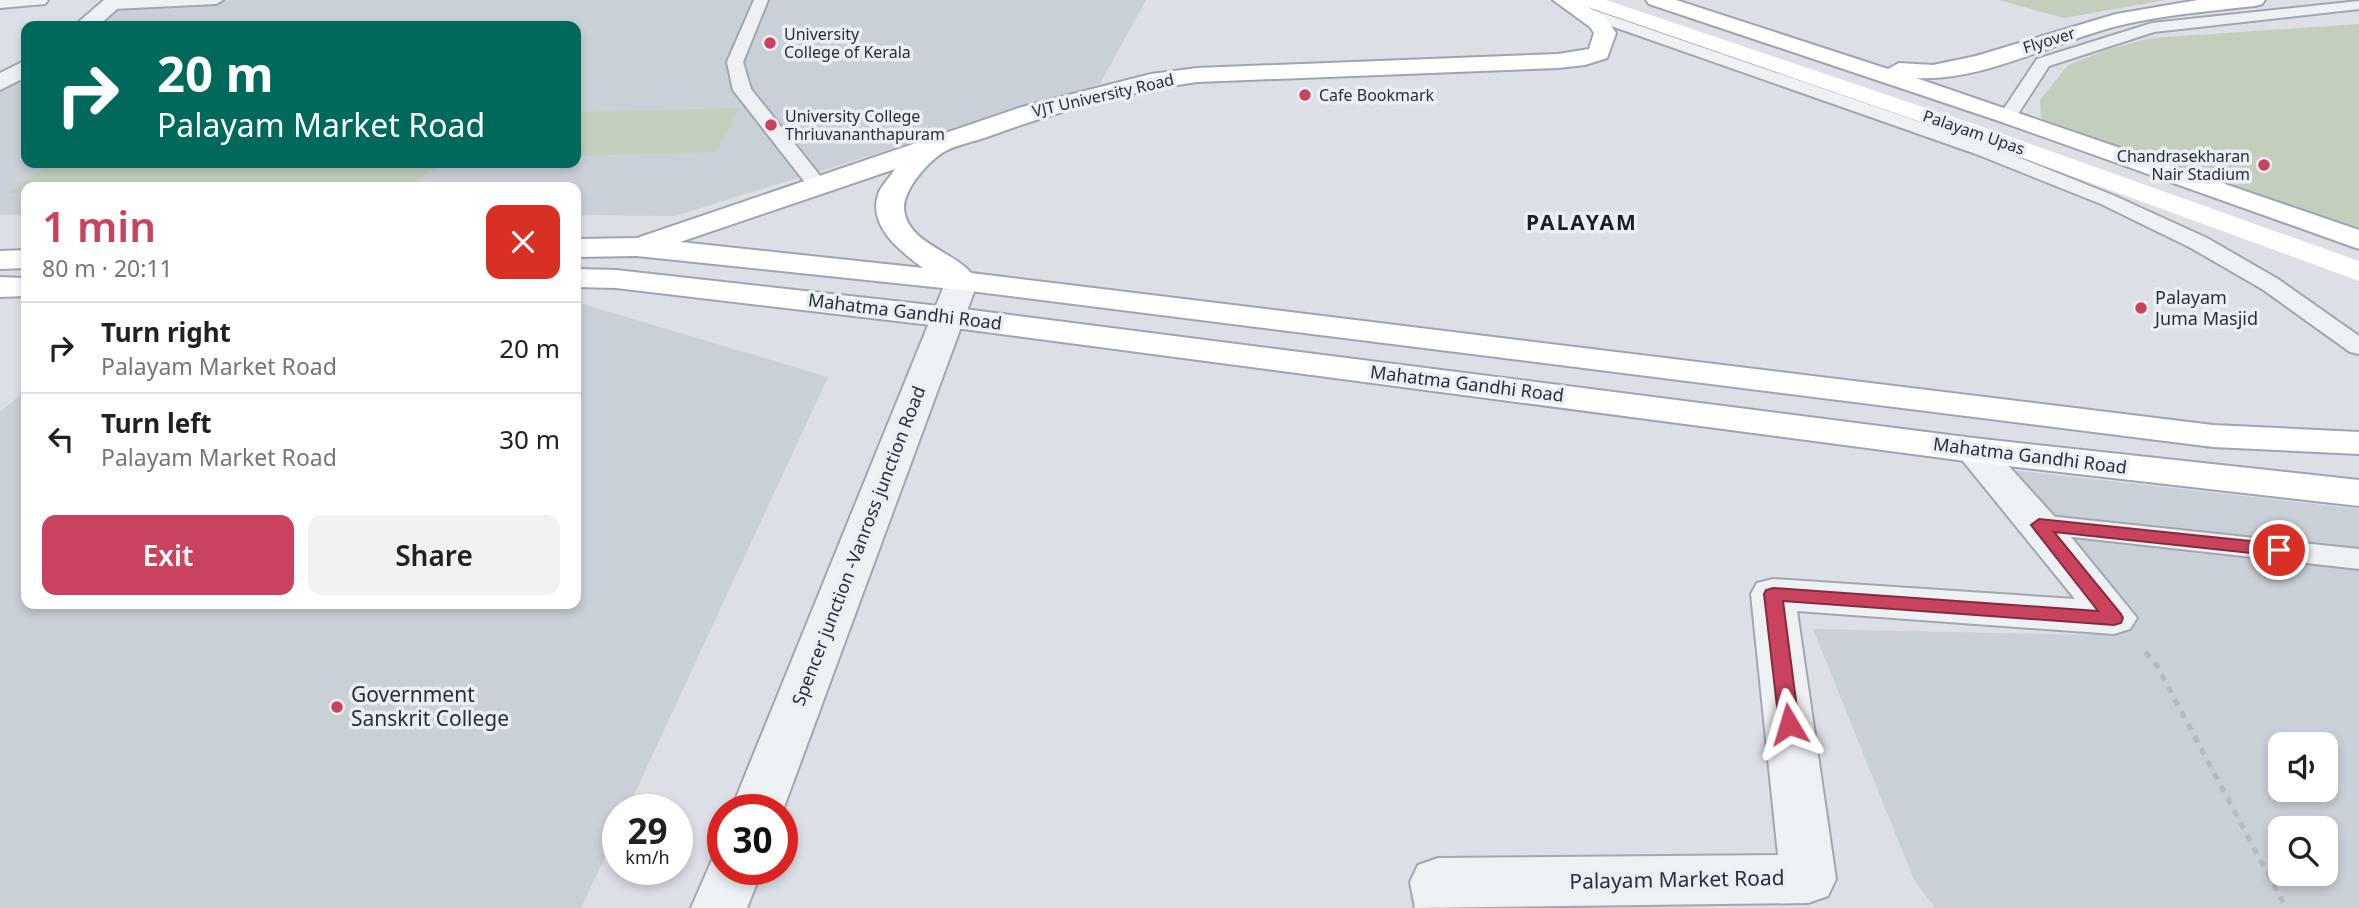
<!DOCTYPE html>
<meta charset="utf-8">
<style>
body{margin:0;font-family:"Noto Sans",sans-serif;background:#f2f2f2;color:#202124;height:100vh;display:flex;flex-direction:column;font-size:26px;white-space:nowrap}
*{box-sizing:border-box;margin:0}
p{font-size:23px;color:#757577}
.icon{flex:none;width:38px;height:38px;fill:none;stroke:currentColor;stroke-width:2;stroke-linecap:round;stroke-linejoin:round}
.map{position:relative;flex:1;overflow:hidden}
.details{position:absolute;left:21px;top:182px;width:560px;height:427px;display:flex;flex-direction:column;background:#fff;border-radius:14px;box-shadow:0 4px 10px #0003}
.details>*{flex:none}
.guide{position:absolute;left:21px;top:21px;width:560px;height:147px;border-radius:14px;box-shadow:0 4px 10px #0003;background:#00695c;color:#fff;overflow:hidden}
.tools{position:absolute;left:2268px;top:732px;display:grid;gap:14px}
.tools a{display:grid;place-items:center;width:70px;height:70px;border-radius:14px;background:#fff;box-shadow:0 4px 10px #0003;font-size:35px}
.speed{position:absolute;left:602px;top:794px;display:flex;gap:14px;font-size:35px;font-weight:700;text-align:center}
.speed>*{display:grid;place-content:center;width:91px;height:91px;border-radius:50%;background:#fff;box-shadow:0 4px 10px #0003;line-height:1}
.speed small{font-size:18px;font-weight:400}
.speed .limit{border:10px solid #d22;background:#fff;color:#111}
.pin{position:absolute;display:grid;place-items:center;width:60px;height:60px;color:#fff;margin:-30px;border:4px solid #fff;border-radius:50%;box-shadow:0 2px 7px #0007}
.me{position:absolute;width:77px;margin:-38px;rotate:353deg;stroke-linejoin:round;filter:drop-shadow(0 0 5px #0008)}
.turn{display:flex;align-items:center;gap:24px;height:147px;padding:0 21px;font-size:32px}
.turn .icon{width:91px;height:91px;stroke-width:2.5}
.turn b{display:block;font-size:49px;line-height:60px}
.round{display:grid;place-items:center;flex:none;width:74px;height:74px;border-radius:14px;background:#f2f2f2}
.summary{display:flex;align-items:center;justify-content:space-between;height:119px;padding:0 21px}
h1{font-size:42px;font-weight:600;line-height:52px;color:#c9435f}
.primary-button{display:flex;gap:14px;margin-top:auto;padding:14px 21px}
.primary-button a{flex:1;height:80px;border-radius:14px;background:#c9435f;color:#fff;font-size:28px;font-weight:600;line-height:80px;text-align:center}
.primary-button a+a{background:#f2f2f2;color:#202124}
ul{padding:0;list-style:none}
li{display:flex;align-items:center;gap:21px;height:91px;padding:0 21px;border-top:2px solid #e0e0e0}
li div{flex:1}
li b{display:block;font-size:26px}
li em{font-style:normal}
.map>svg:first-child{display:block}
</style>
<div class="map">
<svg width="2359" height="908" viewBox="0 0 2359 908">
<rect width="100%" height="100%" fill="#dce0e6"/>
<!-- built -->
<path fill="#cad0d7" fill-rule="evenodd" d="M 125,0 L 1146,0 L 1100,84 L 675,216 L 576,215 L 576,187 L 26,187 L 26,215 L 0,215 L 0,88 L 26,69 L 26,163 L 576,163 L 576,26 L 87,26 Z
M 576,302 L 828,377 L 627,810 L 618,810 L 618,830 L 581,908 L 0,908 L 0,412 L 26,390 L 26,604 L 576,604 Z
M 1983,467 L 2359,509 L 2359,908 L 1935,908 L 1914,880 L 1813,629 L 2094,635 ZM 2280,744 L 2326,744 L 2326,789 L 2280,789 ZM 2280,828 L 2326,828 L 2326,873 L 2280,873 Z"/>
<!-- green -->
<path fill="#c3cfbd" d="M 1999,0 L 2165,0 L 2064,18 Z
M 2359,24 L 2359,233 L 2041,120 L 2040,100 L 2068,65 L 2109,49 L 2151,38 Z
M 739,108 L 716,152 L 576,156 L 576,112 Z
M 51,163 L 444,163 L 405,187 L 26,187 L 26,195 L 9,193 Z"/>
<g fill="none" stroke-linecap="round" stroke-linejoin="round">
<defs>
<path id="service" d="M 124,0 L 223,0 L 216,4 L 113,9 L 106,5 L 108,2 Z
M 754,0 L 768,0 L 743,62 L 751,89 L 825,182 L 828,186 L 825,190 L 811,190 L 733,90 L 727,62 Z
M 2359,1 L 2359,9 L 2154,32 L 2049,66 L 2014,120 L 2002,120 L 1999,116 L 2037,59 L 2152,23 Z
M 1582,6 L 1990,146 L 2115,196 L 2207,238 L 2278,279 L 2359,336 L 2359,354 L 2350,352 L 2262,289 L 2191,248 L 2101,204 L 1976,154 L 1577,14 L 1574,11 Z
M 2039,515 L 2359,549 L 2359,569 L 2028,532 L 2024,525 L 2028,518 Z"/>
<path id="minor" d="M 0,0 L 48,0 L 45,4 L 0,8 Z
M 962,272 L 973,274 L 978,281 L 783,810 L 782,812 L 731,810 L 946,281 L 951,274 Z
M 1973,438 L 1987,442 L 2054,516 L 2137,618 L 2130,629 L 2114,634 L 1797,611 L 1836,879 L 1828,896 L 1808,903 L 1415,908 L 1410,882 L 1418,865 L 1438,858 L 1778,855 L 1751,594 L 1757,583 L 1773,579 L 2075,599 L 1954,450 L 1959,442 Z
M 723,850 L 723,870 L 762,870 L 747,908 L 691,908 L 715,853 Z"/>
<path id="tertiary" d="M 104,0 L 127,0 L 98,26 L 74,26 Z
M 26,60 L 26,77 L 0,90 L 0,73 Z"/>
<path id="primary" d="M 1553,0 L 1577,0 L 1606,18 L 1616,33 L 1607,58 L 1585,65 L 1558,68 L 1197,82 C 1125,92 1055,112 987,137 C 973,142 954,145 942,153 C 927,163 903,190 904,209 C 907,243 953,251 971,273 L 2213,425 L 2359,432 L 2359,454 L 2213,447 L 962,290 L 637,256 L 576,257 L 576,239 L 637,238 L 1022,107 L 1151,74 L 1197,68 L 1558,54 L 1589,49 L 1594,33 L 1590,27 ZM 895,169 C 890,177 883,184 879,192 C 866,225 900,251 923,268 L 680,242 Z
M 1646,0 L 1676,0 L 1888,69 L 1899,63 L 1933,65 L 1976,56 L 2116,14 L 2198,0 L 2265,0 L 2262,4 L 2255,6 C 2209,11 2162,15 2117,26 C 2054,42 1981,82 1916,78 L 2359,230 L 2359,249 L 1999,121 L 1649,4 Z
M 26,250 L 26,268 L 0,269 L 0,251 Z
M 576,269 L 616,270 L 948,307 L 1973,438 L 2359,480 L 2359,506 L 1973,462 L 948,327 L 616,288 L 576,287 Z
M 0,277 L 26,278 L 26,296 L 0,297 Z"/>
</defs>
<!-- service casing -->
<use href="#service" stroke="#a2a7af" stroke-width="4"/>
<!-- minor casing -->
<use href="#minor" stroke="#a2a7af" stroke-width="4"/>
<!-- tertiary casing -->
<use href="#tertiary" stroke="#a2a7af" stroke-width="4"/>
<!-- primary casing -->
<use href="#primary" stroke="#9ca5b1" stroke-width="4"/>
<!-- path -->
<path stroke="#b6bbc0" stroke-width="5" stroke-dasharray="7 7" stroke-linecap="butt" d="M 2145,652 L 2156,664 L 2286,908"/>
<!-- service -->
<use href="#service" fill="#eef1f4" fill-rule="evenodd"/>
<!-- minor -->
<use href="#minor" fill="#eef1f4" fill-rule="evenodd"/>
<!-- tertiary -->
<use href="#tertiary" fill="#eef1f4" fill-rule="evenodd"/>
<!-- secondary -->
<path fill="#fff" fill-rule="evenodd" d="M 1576,0 L 1606,0 L 1997,132 L 2359,261 L 2359,281 L 1979,142 L 1579,4 Z"/>
<!-- primary -->
<use href="#primary" fill="#fff" fill-rule="evenodd"/>
</g>
<!-- route -->
<path fill="#c9435f" stroke="#832c3e" stroke-width="2" d="M 2039,519 L 2279,544 L 2288,550 L 2279,556 L 2054,532 L 2121,614 L 2123,618 L 2121,623 L 2114,625 L 1783,601 L 1799,724 L 1796,729 L 1789,732 L 1782,729 L 1779,724 L 1764,594 L 1766,590 L 1773,588 L 2098,611 L 2031,525 Z"/>
<!-- markers -->
<g fill="#c9435f" stroke="#ebeff4" stroke-width="2.5">
<circle cx="770" cy="43" r="7"/>
<circle cx="1305" cy="95" r="7"/>
<circle cx="771" cy="125" r="7"/>
<circle cx="2264" cy="165" r="7"/>
<circle cx="2141" cy="308" r="7"/>
<circle cx="337" cy="707" r="7"/>
</g>
<g text-anchor="middle" stroke-width="7" stroke-linejoin="round" paint-order="stroke">
<!-- far-poi labels -->
<g font-size="16" fill="#262f3b" stroke="#ebeff4" text-anchor="start">
<text x="784" y="40">University<tspan x="784" dy="18">College of Kerala</tspan></text>
<text x="1319" y="101">Cafe Bookmark</text>
<text x="785" y="122">University College<tspan x="785" dy="18">Thriuvananthapuram</tspan></text>
<text x="2250" y="162" text-anchor="end">Chandrasekharan<tspan x="2250" dy="18">Nair Stadium</tspan></text>
</g>
<!-- far-street labels -->
<g font-size="16" fill="#262f3b" stroke="#ebeff4">
<text transform="translate(2049 40) rotate(-17)" y="6">Flyover</text>
<text transform="translate(1103 95) rotate(-13)" y="6">VJT University Road</text>
<text transform="translate(1974 132) rotate(19)" y="6">Palayam Upas</text>
</g>
<!-- poi labels -->
<g font-size="18" fill="#262f3b" stroke="#ebeff4" text-anchor="start">
<text x="2155" y="304">Palayam<tspan x="2155" dy="21">Juma Masjid</tspan></text>
</g>
<!-- street labels -->
<g font-size="18" fill="#262f3b" stroke="#ebeff4">
<text transform="translate(905 312) rotate(7)" y="6">Mahatma Gandhi Road</text>
<text transform="translate(1467 384) rotate(7)" y="6">Mahatma Gandhi Road</text>
<text transform="translate(2030 456) rotate(7)" y="6">Mahatma Gandhi Road</text>
<text transform="translate(859 546) rotate(-69)" y="6">Spencer junction -Vanross junction Road</text>
</g>
<!-- far-district labels -->
<g font-size="21" font-weight="bold" letter-spacing="2" fill="#19202c" stroke="#ebeff4">
<text x="1582" y="230">PALAYAM</text>
</g>
<!-- near-poi labels -->
<g font-size="21" fill="#262f3b" stroke="#ebeff4" text-anchor="start">
<text x="351" y="702">Government<tspan x="351" dy="24">Sanskrit College</tspan></text>
</g>
<!-- near-street labels -->
<g font-size="21" fill="#262f3b" stroke="#ebeff4">
<text transform="translate(1677 880) rotate(-1)" y="7">Palayam Market Road</text>
</g>
</g>
</svg>
<div class="tools">
<a><svg class="icon" aria-label="sound" viewBox="0 0 24 24"><path d="M4 9h4l5-4v14l-5-4H4zM17 9q2 3 0 6"/></svg></a>
<a><svg class="icon" aria-label="search" viewBox="0 0 24 24"><circle cx="10" cy="10" r="6"/><path d="M15 15l6 6"/></svg></a>
</div>
<div class="speed"><div>29<small>km/h</small></div><div class="limit">30</div></div>
<div class="pin" style="left:2279px;top:550px;background:#d93025"><svg class="icon" aria-label="arrive" viewBox="0 0 24 24"><path d="M6 21V4h12l-3 4 3 4H6"/></svg></div>
<svg class="me" style="left:1789px;top:724px" viewBox="-20 -20 40 40"><path d="M0-17L14 15 0 8-14 15z" fill="#c9435f" stroke="#fff" stroke-width="4"/></svg>
<div class="guide">
<div class="turn"><svg class="icon" aria-label="right" viewBox="0 0 24 24"><path d="M7 20v-9h11M14 6l5 5-5 5"/></svg><div><b>20 m</b>Palayam Market Road</div></div>
</div>
<section class="details">
<div class="summary"><div><h1>1 min</h1><p>80 m · 20:11</p></div><a class="round" style="background:#d93025;color:#fff"><svg class="icon" aria-label="close" viewBox="0 0 24 24"><path d="M6 6l12 12M18 6L6 18"/></svg></a></div>
<ul>
<li><svg class="icon" aria-label="right" viewBox="0 0 24 24"><path d="M7 20v-9h11M14 6l5 5-5 5"/></svg><div><b>Turn right</b><p>Palayam Market Road</p></div><em>20 m</em></li>
<li><svg class="icon" aria-label="left" viewBox="0 0 24 24"><path d="M17 20v-9H6M10 6l-5 5 5 5"/></svg><div><b>Turn left</b><p>Palayam Market Road</p></div><em>30 m</em></li>
</ul>
<div class="primary-button"><a>Exit</a><a>Share</a></div>
</section>
</div>
